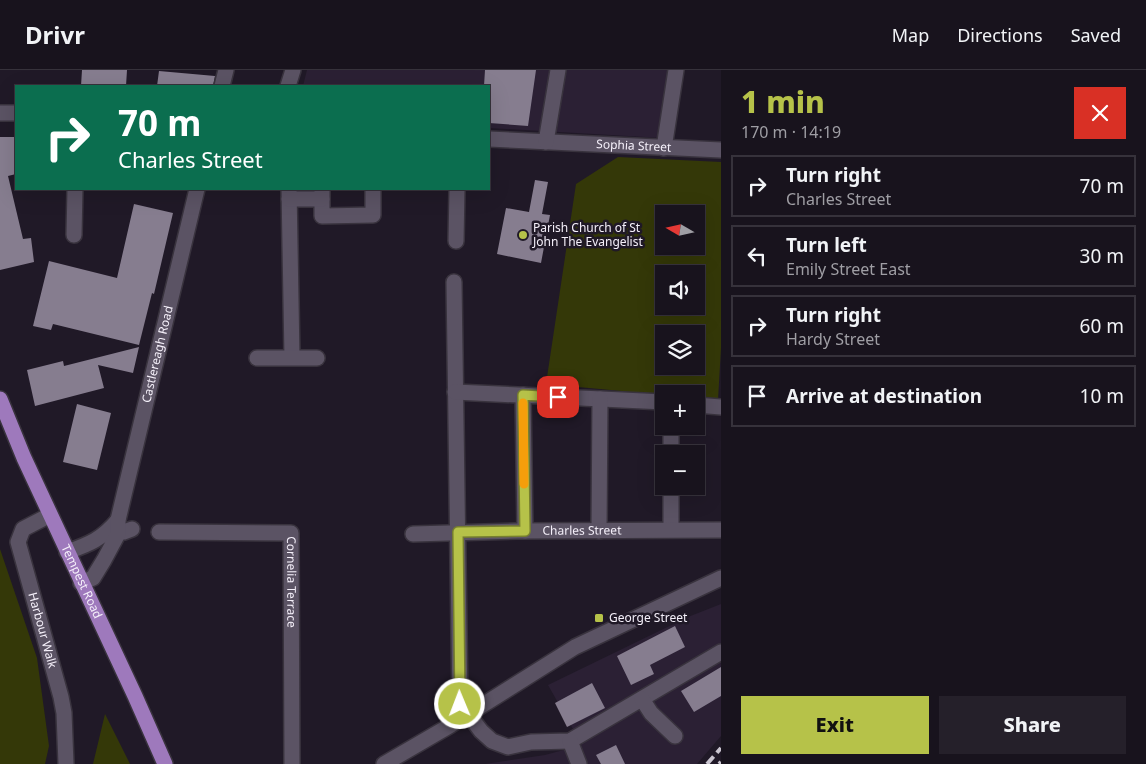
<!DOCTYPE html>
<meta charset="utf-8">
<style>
body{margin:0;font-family:"Noto Sans",sans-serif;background:#25202a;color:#f1f3f6;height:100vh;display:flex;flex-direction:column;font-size:19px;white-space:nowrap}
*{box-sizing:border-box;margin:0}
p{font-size:16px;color:#9f9ea4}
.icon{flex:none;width:28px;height:28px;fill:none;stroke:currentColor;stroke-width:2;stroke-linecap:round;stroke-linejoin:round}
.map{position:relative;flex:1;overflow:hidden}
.panel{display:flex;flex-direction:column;background:#18131d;width:425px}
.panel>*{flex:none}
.hud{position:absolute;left:15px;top:15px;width:475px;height:105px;border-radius:0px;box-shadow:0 5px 20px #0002,0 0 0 1px #36323b;background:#0b6e4f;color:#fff;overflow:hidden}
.needle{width:32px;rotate:279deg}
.buttons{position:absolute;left:655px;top:135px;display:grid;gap:10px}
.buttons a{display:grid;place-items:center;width:50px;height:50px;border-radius:0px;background:#18131d;box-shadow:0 5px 20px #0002,0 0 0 1px #36323b;font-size:25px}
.pin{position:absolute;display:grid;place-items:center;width:42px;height:42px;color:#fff;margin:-21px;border-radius:10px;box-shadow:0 2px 8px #0006}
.me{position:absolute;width:55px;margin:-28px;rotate:359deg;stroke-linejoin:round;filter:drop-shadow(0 0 4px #0008)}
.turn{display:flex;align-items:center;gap:18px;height:105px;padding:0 20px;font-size:22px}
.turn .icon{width:65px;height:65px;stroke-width:2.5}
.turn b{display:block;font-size:35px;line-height:42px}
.round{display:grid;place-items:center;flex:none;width:52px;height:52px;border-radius:0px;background:#25202a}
.overview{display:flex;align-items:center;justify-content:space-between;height:85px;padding:0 20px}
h1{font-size:30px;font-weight:800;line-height:38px;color:#b6c249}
.cta{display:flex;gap:10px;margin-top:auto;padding:10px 20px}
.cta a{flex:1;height:58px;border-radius:0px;background:#b6c249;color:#111;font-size:20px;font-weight:800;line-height:58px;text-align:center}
.cta a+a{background:#25202a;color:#f1f3f6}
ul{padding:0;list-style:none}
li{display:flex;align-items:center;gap:15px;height:62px;margin:0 10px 8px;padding:0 10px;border:2px solid #36323b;border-radius:0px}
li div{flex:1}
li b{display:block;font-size:19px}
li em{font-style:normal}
header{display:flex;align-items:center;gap:30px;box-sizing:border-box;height:70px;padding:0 25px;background:#18131d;border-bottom:1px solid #36323b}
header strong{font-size:24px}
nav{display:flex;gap:28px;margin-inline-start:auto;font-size:18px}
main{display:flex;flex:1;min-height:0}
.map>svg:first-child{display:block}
</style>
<header>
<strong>Drivr</strong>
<nav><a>Map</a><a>Directions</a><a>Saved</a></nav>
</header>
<main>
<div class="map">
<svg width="721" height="694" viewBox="0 0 721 694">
<rect width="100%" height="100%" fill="#201927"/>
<!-- built -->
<path fill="#2b2034" d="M 307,0 L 673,0 L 662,68 L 489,58 L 489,16 L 303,16 Z
M 721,534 L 721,666 L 697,694 L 485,694 L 545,685 L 582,675 L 548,615 L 688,547 Z"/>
<!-- green -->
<path fill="#343808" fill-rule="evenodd" d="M 618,87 L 721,92 L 721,278 L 718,330 L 696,328 L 696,324 L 664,325 L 546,314 L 576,114 ZM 664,144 L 696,144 L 696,176 L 664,176 ZM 664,204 L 696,204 L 696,236 L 664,236 ZM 664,264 L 696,264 L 696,296 L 664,296 Z
M 0,479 L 37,588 L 49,676 L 45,694 L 0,694 Z
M 105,644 L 130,694 L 93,694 Z"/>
<!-- building -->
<path fill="#867d8f" d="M 82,0 L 127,0 L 126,16 L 81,16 Z
M 485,0 L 536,0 L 528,56 L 489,53 L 489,16 L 484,16 Z
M 159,1 L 215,6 L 213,16 L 157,16 Z
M 0,67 L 16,67 L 16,104 L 8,106 L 23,169 L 31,168 L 34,192 L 0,200 Z
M 535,110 L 548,112 L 542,144 L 550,145 L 541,193 L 497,184 L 506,138 L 529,142 Z
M 134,134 L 173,143 L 154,224 L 152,223 L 139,275 L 53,254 L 51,260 L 33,256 L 49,191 L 117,208 Z
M 139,277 L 133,303 L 98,295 L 104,318 L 35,336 L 27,300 L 63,291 L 64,296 Z
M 77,334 L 111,343 L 97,400 L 63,392 Z
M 675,556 L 685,577 L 650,595 L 654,604 L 631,615 L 617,586 Z
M 721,597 L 721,626 L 694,642 L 681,621 Z
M 592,613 L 605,638 L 567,657 L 555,633 Z
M 616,675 L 625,694 L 601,694 L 596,685 Z"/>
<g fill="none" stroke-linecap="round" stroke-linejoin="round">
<defs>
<g id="minor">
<path d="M 222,16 L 226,0"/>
<path d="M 288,16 L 293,0"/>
<path d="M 0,43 L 16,43"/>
<path id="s1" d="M 489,69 L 721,80"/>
<path d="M 546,72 L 558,0"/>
<path d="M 664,78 L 676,0"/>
<path d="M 289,119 L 292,287"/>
<path d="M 322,119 L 322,146 L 373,145 L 373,119"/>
<path d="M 289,129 L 322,129"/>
<path d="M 74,165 L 75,119"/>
<path d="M 456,171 L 457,119"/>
<path d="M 454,212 L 460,633 L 481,661 L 492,671 L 508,677 L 531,672 L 570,671 L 721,582"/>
<path d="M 257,288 L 317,288"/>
<path d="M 455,322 L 664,332"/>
<path d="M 523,325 L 525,461"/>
<path d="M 696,335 L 721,337"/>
<path d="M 671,384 L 671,356"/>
<path id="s2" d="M 50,445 L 23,459 L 18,472 L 61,627 L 64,643 L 66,694"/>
<path d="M 671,459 L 671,416"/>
<path d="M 599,461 L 600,329"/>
<path d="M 124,462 L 132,459"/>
<path id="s3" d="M 159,462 L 291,463 L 292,694"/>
<path id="s4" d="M 413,464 L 517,461 L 721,460"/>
<path d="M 67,482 C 90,474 102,469 118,450"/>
<path id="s5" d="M 81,513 L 93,508 L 104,490 L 118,464 L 118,450 L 197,119"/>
<path d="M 642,629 L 651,643 L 675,666"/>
<path d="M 570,671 L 579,694"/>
<path d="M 384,694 L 451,655 L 575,577 L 721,508"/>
</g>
<g id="major">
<path id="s6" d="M 0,329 L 24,388 L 135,626 L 165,694"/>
</g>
</defs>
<!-- minor casing -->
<use href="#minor" stroke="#39333e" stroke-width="18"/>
<!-- major casing -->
<use href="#major" stroke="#39333e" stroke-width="18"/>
<!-- minor -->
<use href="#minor" stroke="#5b5364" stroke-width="15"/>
<!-- major -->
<use href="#major" stroke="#9e79bc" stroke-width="15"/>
<!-- rail -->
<path stroke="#cac5d0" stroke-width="4" stroke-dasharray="10 5" stroke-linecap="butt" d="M 707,694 L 721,678
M 719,694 L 721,692"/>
</g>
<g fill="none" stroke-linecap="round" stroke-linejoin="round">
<defs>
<path id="route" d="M 460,634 L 458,462 L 525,461 L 523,325 L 558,327"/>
</defs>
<!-- route casing -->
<use href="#route" stroke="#767e2f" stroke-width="12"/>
<!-- route -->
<use href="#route" stroke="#b6c249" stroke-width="9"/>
<!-- slow -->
<path stroke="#f59e0b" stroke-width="9" d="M 523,333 L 524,414"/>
</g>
<!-- markers -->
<g fill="#b6c249" stroke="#201927" stroke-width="2">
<circle cx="523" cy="165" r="5"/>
<rect x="594" y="543" width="10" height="10" rx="2.5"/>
</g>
<g text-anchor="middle" stroke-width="5" stroke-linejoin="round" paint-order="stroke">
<!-- street labels -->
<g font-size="12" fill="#f5f0fa" stroke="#201927">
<text dy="4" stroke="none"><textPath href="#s1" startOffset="145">Sophia Street</textPath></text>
<text dy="4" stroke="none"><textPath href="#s5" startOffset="248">Castlereagh Road</textPath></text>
<text dy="4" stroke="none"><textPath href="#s4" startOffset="169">Charles Street</textPath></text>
<text dy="4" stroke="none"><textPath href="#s6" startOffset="200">Tempest Road</textPath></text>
<text dy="4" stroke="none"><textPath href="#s3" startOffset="181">Cornelia Terrace</textPath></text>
<text dy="4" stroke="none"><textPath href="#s2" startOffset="136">Harbour Walk</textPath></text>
</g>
<!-- poi labels -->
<g font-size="12" fill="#f5f0fa" stroke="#201927" text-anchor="start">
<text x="533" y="162">Parish Church of St<tspan x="533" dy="14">John The Evangelist</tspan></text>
<text x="609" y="552">George Street</text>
</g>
</g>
</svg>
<div class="buttons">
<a><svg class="needle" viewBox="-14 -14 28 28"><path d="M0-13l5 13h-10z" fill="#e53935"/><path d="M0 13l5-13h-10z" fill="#9f9ea4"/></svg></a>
<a><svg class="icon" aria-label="sound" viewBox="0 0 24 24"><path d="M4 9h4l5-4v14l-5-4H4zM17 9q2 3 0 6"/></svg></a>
<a><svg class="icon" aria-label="layers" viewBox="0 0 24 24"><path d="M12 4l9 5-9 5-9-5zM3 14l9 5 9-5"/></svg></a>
<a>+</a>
<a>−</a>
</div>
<div class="pin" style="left:558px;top:327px;background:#d93025"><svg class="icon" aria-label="arrive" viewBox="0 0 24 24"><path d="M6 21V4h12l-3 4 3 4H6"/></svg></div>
<svg class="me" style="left:460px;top:634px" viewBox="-20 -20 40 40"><circle r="17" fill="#b6c249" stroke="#fff" stroke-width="3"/><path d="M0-11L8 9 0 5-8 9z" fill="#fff"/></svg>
<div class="hud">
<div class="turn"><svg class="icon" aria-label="right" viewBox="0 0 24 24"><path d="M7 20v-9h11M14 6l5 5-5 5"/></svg><div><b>70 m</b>Charles Street</div></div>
</div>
</div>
<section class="panel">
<div class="overview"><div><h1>1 min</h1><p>170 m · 14:19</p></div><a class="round" style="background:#d93025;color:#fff"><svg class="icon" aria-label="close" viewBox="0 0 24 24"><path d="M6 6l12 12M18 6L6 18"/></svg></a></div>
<ul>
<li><svg class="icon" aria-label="right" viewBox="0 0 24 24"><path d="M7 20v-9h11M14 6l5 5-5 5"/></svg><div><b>Turn right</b><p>Charles Street</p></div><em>70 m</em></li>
<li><svg class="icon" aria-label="left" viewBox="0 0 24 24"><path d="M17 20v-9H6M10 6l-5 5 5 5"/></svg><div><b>Turn left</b><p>Emily Street East</p></div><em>30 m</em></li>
<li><svg class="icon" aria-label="right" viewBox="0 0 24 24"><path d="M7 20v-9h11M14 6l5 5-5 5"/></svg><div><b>Turn right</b><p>Hardy Street</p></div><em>60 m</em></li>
<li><svg class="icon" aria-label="arrive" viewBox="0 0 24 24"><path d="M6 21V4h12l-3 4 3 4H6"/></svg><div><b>Arrive at destination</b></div><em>10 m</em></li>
</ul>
<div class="cta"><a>Exit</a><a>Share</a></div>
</section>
</main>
